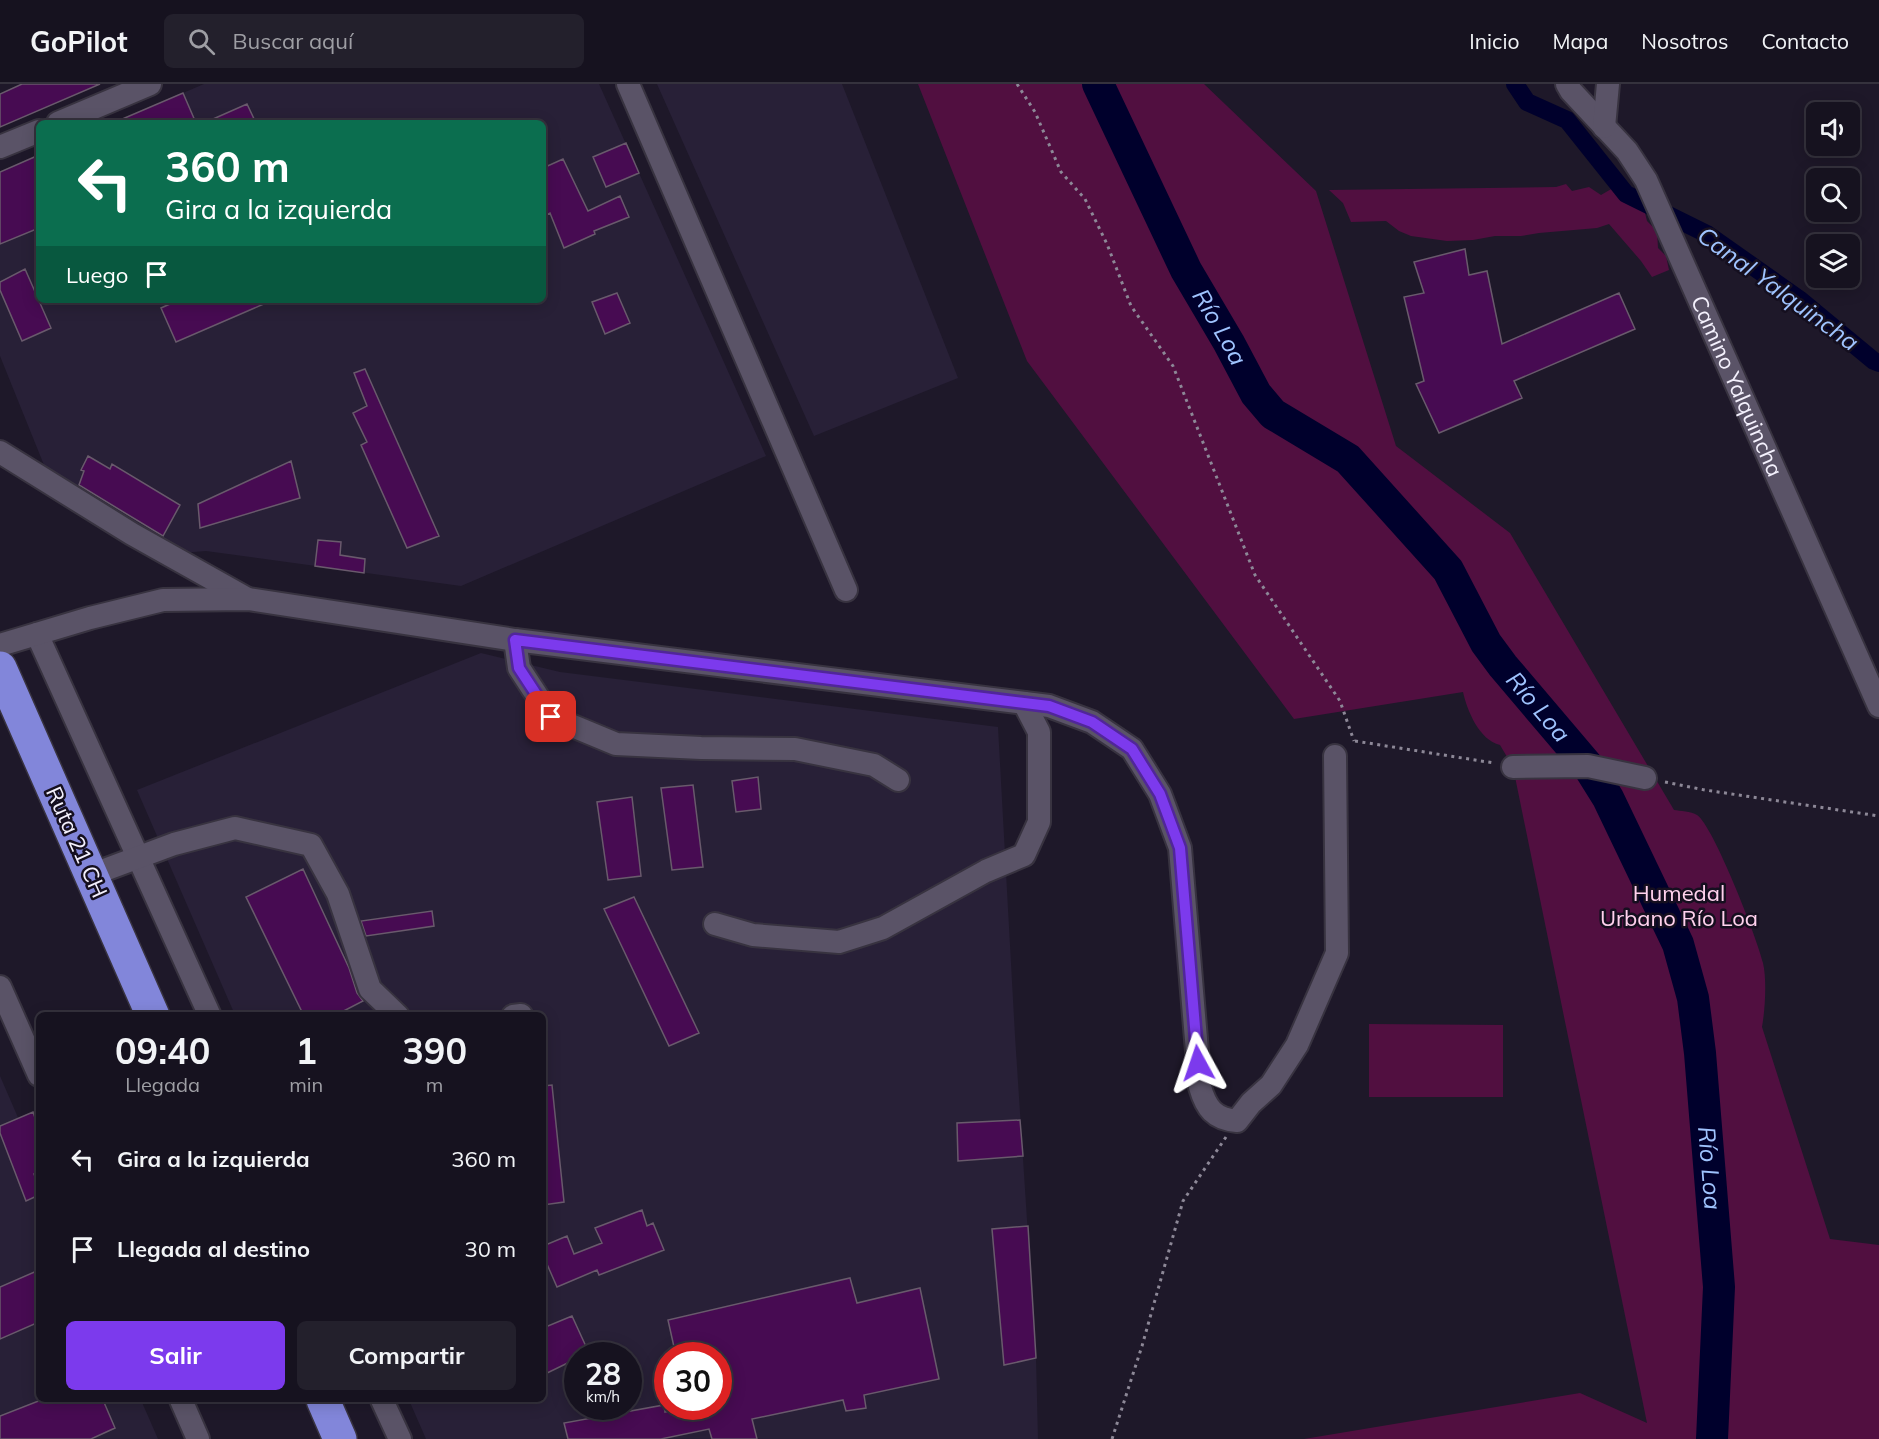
<!DOCTYPE html>
<html lang="es">
<meta charset="utf-8">
<style>
body{margin:0;font-family:Mulish,sans-serif;background:#23202c;color:#f1f3f6;height:100vh;display:flex;flex-direction:column;font-size:22px;white-space:nowrap}
*{box-sizing:border-box;margin:0}
p{font-size:20px;color:#9e9ea4}
.icon{flex:none;width:33px;height:33px;fill:none;stroke:currentColor;stroke-width:2;stroke-linecap:round;stroke-linejoin:round}
.map{position:relative;flex:1;overflow:hidden}
.panel{position:absolute;left:36px;top:928px;width:510px;height:390px;display:flex;flex-direction:column;background:#16121f;border-radius:9px;box-shadow:0 3px 15px #0003,0 0 0 2px #35323d}
.panel>*{flex:none}
.hud{position:absolute;left:36px;top:36px;width:510px;height:183px;border-radius:9px;box-shadow:0 3px 15px #0003,0 0 0 2px #35323d;background:#0b6e4f;color:#fff;overflow:hidden}
.tools{position:absolute;left:1806px;top:18px;display:grid;gap:12px}
.tools a{display:grid;place-items:center;width:54px;height:54px;border-radius:9px;background:#16121f;box-shadow:0 3px 15px #0003,0 0 0 2px #35323d;font-size:30px}
.speed{position:absolute;left:564px;top:1258px;display:flex;gap:12px;font-size:30px;font-weight:700;text-align:center}
.speed>*{display:grid;place-content:center;width:78px;height:78px;border-radius:50%;background:#16121f;box-shadow:0 3px 15px #0003,0 0 0 2px #35323d;line-height:1}
.speed small{font-size:15px;font-weight:400}
.speed .limit{border:9px solid #d22;background:#fff;color:#111}
.pin{position:absolute;display:grid;place-items:center;width:51px;height:51px;color:#fff;margin:-26px;border-radius:12px;box-shadow:0 3px 9px #0006}
.me{position:absolute;width:66px;margin:-33px;rotate:355deg;stroke-linejoin:round;filter:drop-shadow(0 0 4px #0008)}
.turn{display:flex;align-items:center;gap:21px;height:126px;padding:0 30px;font-size:27px}
.turn .icon{width:78px;height:78px;stroke-width:2.5}
.turn b{display:block;font-size:42px;line-height:51px}
.then{display:flex;align-items:center;height:57px;padding:0 30px;background:#0003;gap:12px;font-size:22px}
.eta{display:flex;justify-content:space-evenly;align-items:center;height:102px;text-align:center}
.eta b{font-size:36px;font-weight:700;line-height:42px}
.button{display:flex;gap:12px;margin-top:auto;padding:12px 30px}
.button a{flex:1;height:69px;border-radius:9px;background:#7c3aed;color:#fff;font-size:24px;font-weight:700;line-height:69px;text-align:center}
.button a+a{background:#23202c;color:#f1f3f6}
ul{padding:0;list-style:none}
li{display:flex;align-items:center;gap:18px;height:90px;padding:0 30px}
li div{flex:1}
li b{display:block;font-size:22px}
li em{font-style:normal}
header{display:flex;align-items:center;gap:36px;box-sizing:border-box;height:84px;padding:0 30px;background:#16121f;border-bottom:2px solid #35323d}
header strong{font-size:28px}
nav{display:flex;gap:33px;margin-inline-start:auto;font-size:21px}
.search{width:420px;height:54px;background:#23202c;display:flex;align-items:center;gap:15px;box-sizing:border-box;padding:0 21px;border-radius:9px;color:#9e9ea4;font-size:22px}
.map>svg:first-child{display:block}
</style>
<header>
<strong>GoPilot</strong>
<div class="search"><svg class="icon" aria-label="search" viewBox="0 0 24 24"><circle cx="10" cy="10" r="6"/><path d="M15 15l6 6"/></svg>Buscar aquí</div>
<nav><a>Inicio</a><a>Mapa</a><a>Nosotros</a><a>Contacto</a></nav>
</header>
<div class="map">
<svg width="1879" height="1355" viewBox="0 0 1879 1355">
<rect width="100%" height="100%" fill="#1e1829"/>
<!-- built -->
<path fill="#282037" fill-rule="evenodd" d="M 204,0 L 599,0 L 766,372 L 461,502 L 206,467 L 168,470 L 46,386 L 0,272 L 0,88 L 39,71 L 39,216 L 543,216 L 543,39 L 113,39 Z
M 657,0 L 842,0 L 958,294 L 814,352 Z
M 481,569 L 560,588 L 998,643 L 1015,952 L 1036,1274 L 1038,1355 L 426,1355 L 409,1316 L 543,1316 L 543,932 L 235,931 L 137,706 ZM 578,1272 L 628,1272 L 628,1323 L 578,1323 ZM 668,1272 L 718,1272 L 718,1323 L 668,1323 Z
M 0,992 L 39,1082 L 39,1316 L 141,1316 L 158,1355 L 0,1355 Z"/>
<!-- green -->
<path fill="#510f40" d="M 918,0 L 1204,0 L 1316,107 L 1396,362 L 1510,449 L 1674,726 C 1680,727 1691,727 1697,731 C 1713,741 1758,856 1763,879 C 1767,896 1765,926 1762,943 L 1830,1155 L 1879,1161 L 1879,1355 L 1304,1355 L 1580,1309 L 1647,1339 L 1513,683 L 1500,661 C 1479,656 1467,626 1463,608 L 1294,635 L 1027,277 Z
M 1566,100 L 1572,107 L 1589,103 L 1601,111 L 1613,104 L 1629,102 L 1644,125 L 1647,137 L 1657,147 L 1658,164 L 1666,172 L 1669,186 L 1652,193 L 1641,177 L 1609,140 L 1597,144 L 1539,149 L 1521,152 L 1495,152 L 1473,156 L 1447,157 L 1411,152 L 1399,147 L 1386,137 L 1351,138 L 1343,119 L 1329,106 L 1556,103 Z
M 1369,940 L 1503,941 L 1503,1013 L 1369,1013 Z"/>
<g fill="none" stroke-linecap="round" stroke-linejoin="round">
<!-- canal -->
<path stroke="#00002c" stroke-width="18" d="M 1515,0 L 1527,18 L 1567,36 L 1626,110 L 1707,150 L 1799,215 L 1874,277 L 1879,279"/>
<!-- river -->
<path stroke="#00002c" stroke-width="32" id="s1" d="M 1098,0 L 1186,186 L 1229,259 L 1256,310 L 1273,330 L 1348,375 L 1448,486 L 1486,559 L 1503,582 L 1588,682 L 1608,714 L 1678,860 L 1693,914 L 1700,969 L 1719,1203 L 1712,1355"/>
</g>
<!-- building -->
<path fill="#470b52" stroke="#695a6c" stroke-width="1.5" d="M 22,0 L 100,0 L 0,43 L 0,10 Z
M 183,9 L 196,39 L 113,39 Z
M 247,20 L 256,39 L 204,39 Z
M 626,59 L 639,89 L 606,103 L 593,73 Z
M 39,71 L 39,144 L 0,160 L 0,88 Z
M 563,75 L 588,127 L 620,112 L 629,133 L 594,147 L 595,150 L 564,164 L 550,129 L 543,133 L 543,84 Z
M 1465,165 L 1469,191 L 1487,187 L 1502,260 L 1619,209 L 1635,245 L 1514,297 L 1522,314 L 1439,349 L 1416,300 L 1424,297 L 1404,213 L 1424,209 L 1414,178 Z
M 25,185 L 51,244 L 22,257 L 0,206 L 0,198 Z
M 617,209 L 630,239 L 605,250 L 592,218 Z
M 179,216 L 273,216 L 176,258 L 161,224 Z
M 365,285 L 439,452 L 407,464 L 361,361 L 367,358 L 353,329 L 367,322 L 354,289 Z
M 88,372 L 110,385 L 112,380 L 180,421 L 163,452 L 79,401 L 84,387 L 81,386 Z
M 291,377 L 300,414 L 200,444 L 198,420 Z
M 318,456 L 341,458 L 340,471 L 365,475 L 364,489 L 315,482 Z
M 758,693 L 761,725 L 736,728 L 732,697 Z
M 693,701 L 703,783 L 672,786 L 661,704 Z
M 632,713 L 641,792 L 608,796 L 597,718 Z
M 303,785 L 349,884 L 357,909 L 363,917 L 334,932 L 304,932 L 246,813 Z
M 634,813 L 699,949 L 669,962 L 604,825 Z
M 432,827 L 434,842 L 366,852 L 361,837 Z
M 552,1001 L 564,1118 L 543,1121 L 543,1002 Z
M 33,1028 L 39,1045 L 39,1088 L 34,1090 L 39,1103 L 39,1111 L 26,1117 L 0,1049 L 0,1042 Z
M 1020,1036 L 1023,1072 L 958,1077 L 957,1039 Z
M 642,1126 L 647,1142 L 653,1139 L 664,1166 L 599,1191 L 597,1186 L 557,1203 L 543,1171 L 543,1162 L 567,1152 L 574,1170 L 602,1159 L 595,1144 Z
M 1028,1142 L 1036,1274 L 1004,1281 L 992,1145 Z
M 39,1186 L 39,1238 L 0,1255 L 0,1203 Z
M 850,1194 L 857,1219 L 920,1204 L 939,1295 L 864,1311 L 866,1324 L 846,1327 L 843,1316 L 752,1335 L 757,1355 L 712,1355 L 709,1345 L 661,1355 L 568,1355 L 564,1339 L 664,1321 L 665,1328 L 687,1323 L 718,1323 L 718,1272 L 676,1272 L 668,1236 Z
M 572,1232 L 589,1269 L 578,1272 L 578,1274 L 543,1291 L 543,1244 Z
M 41,1316 L 103,1316 L 115,1344 L 91,1355 L 0,1355 L 0,1332 Z"/>
<g fill="none" stroke-linecap="round" stroke-linejoin="round">
<defs>
<g id="minor">
<path d="M 628,0 L 846,506"/>
<path id="s2" d="M 1567,0 L 1571,7 L 1627,67 L 1646,96 L 1879,622"/>
<path d="M 58,39 L 150,0"/>
<path d="M 1604,43 L 1608,0"/>
<path d="M 0,63 L 39,47"/>
<path d="M 0,368 L 132,450 L 246,514"/>
<path d="M 37,550 L 210,932"/>
<path d="M 515,556 L 519,584 L 551,633 L 616,660 L 701,664 L 795,665 L 874,681 L 898,696"/>
<path d="M 0,561 L 90,534 L 163,516 L 248,515 L 515,556 L 1049,622 L 1092,638 L 1132,665 L 1160,710 L 1180,764 L 1200,1003 C 1206,1024 1214,1035 1237,1037 L 1251,1019 L 1271,1001 L 1297,961 L 1337,869 L 1335,672"/>
<path d="M 1513,683 L 1588,682 L 1645,694"/>
<path d="M 91,791 L 174,760 L 235,744 L 311,761 L 338,810 L 370,905 L 398,932"/>
<path d="M 715,840 L 753,851 L 839,858 L 883,844 L 986,787 L 1024,771 L 1039,738 L 1039,648 L 1024,619"/>
<path d="M 0,903 L 39,991"/>
<path d="M 513,932 L 521,931"/>
<path d="M 181,1316 L 198,1355"/>
<path d="M 382,1316 L 400,1355"/>
</g>
<path id="highway" d="M 0,584 L 153,932
M 323,1316 L 340,1355"/>
</defs>
<!-- minor casing -->
<use href="#minor" stroke="#383340" stroke-width="26"/>
<!-- highway casing -->
<use href="#highway" stroke="#383340" stroke-width="36"/>
<!-- path -->
<path stroke="#8d8897" stroke-width="3" stroke-dasharray="3 4.5" stroke-linecap="butt" d="M 1017,0 L 1035,28 L 1061,88 L 1085,115 L 1107,160 L 1131,222 L 1173,282 L 1255,491 L 1340,617 L 1354,657
M 1355,657 L 1494,679
M 1665,698 L 1705,706 L 1879,732
M 1112,1355 L 1142,1262 L 1183,1117 L 1226,1053"/>
<!-- minor -->
<use href="#minor" stroke="#5a5367" stroke-width="22"/>
<!-- highway -->
<use href="#highway" stroke="#8286da" stroke-width="33"/>
</g>
<g fill="none" stroke-linecap="round" stroke-linejoin="round">
<defs>
<path id="route" d="M 551,633 L 519,584 L 515,556 L 1049,622 L 1092,638 L 1132,665 L 1160,710 L 1180,764 L 1198,979"/>
</defs>
<!-- route casing -->
<use href="#route" stroke="#51269a" stroke-width="15"/>
<!-- route -->
<use href="#route" stroke="#7c3aed" stroke-width="10"/>
</g>
<g text-anchor="middle" stroke-width="5" stroke-linejoin="round" paint-order="stroke">
<!-- street labels -->
<g font-size="22" fill="#f4f1fd" stroke="#150f1f">
<text dy="8" stroke="none"><textPath href="#s2" startOffset="350">Camino Yalquincha</textPath></text>
<text transform="translate(77 758) rotate(66)" y="8">Ruta 21 CH</text>
</g>
<!-- park labels -->
<g font-size="22" fill="#ffd1ed" stroke="#150f1f">
<text x="1679" y="817">Humedal<tspan x="1679" dy="25">Urbano Río Loa</tspan></text>
</g>
<!-- water labels -->
<g font-size="24" font-style="italic" fill="#9fc3fe" stroke="#150f1f">
<text transform="translate(1778 205) rotate(36)" y="8">Canal Yalquincha</text>
<text dy="8" stroke="none"><textPath href="#s1" startOffset="272">Río Loa</textPath></text>
<text dy="8" stroke="none"><textPath href="#s1" startOffset="776">Río Loa</textPath></text>
<text dy="8" stroke="none"><textPath href="#s1" startOffset="1280">Río Loa</textPath></text>
</g>
</g>
</svg>
<div class="tools">
<a><svg class="icon" aria-label="sound" viewBox="0 0 24 24"><path d="M4 9h4l5-4v14l-5-4H4zM17 9q2 3 0 6"/></svg></a>
<a><svg class="icon" aria-label="search" viewBox="0 0 24 24"><circle cx="10" cy="10" r="6"/><path d="M15 15l6 6"/></svg></a>
<a><svg class="icon" aria-label="layers" viewBox="0 0 24 24"><path d="M12 4l9 5-9 5-9-5zM3 14l9 5 9-5"/></svg></a>
</div>
<div class="speed"><div>28<small>km/h</small></div><div class="limit">30</div></div>
<div class="pin" style="left:551px;top:633px;background:#d93025"><svg class="icon" aria-label="arrive" viewBox="0 0 24 24"><path d="M6 21V4h12l-3 4 3 4H6"/></svg></div>
<svg class="me" style="left:1198px;top:979px" viewBox="-20 -20 40 40"><path d="M0-17L14 15 0 8-14 15z" fill="#7c3aed" stroke="#fff" stroke-width="4"/></svg>
<div class="hud">
<div class="turn"><svg class="icon" aria-label="left" viewBox="0 0 24 24"><path d="M17 20v-9H6M10 6l-5 5 5 5"/></svg><div><b>360 m</b>Gira a la izquierda</div></div>
<div class="then">Luego<svg class="icon" aria-label="arrive" viewBox="0 0 24 24"><path d="M6 21V4h12l-3 4 3 4H6"/></svg></div>
</div>
<section class="panel">
<div class="eta">
<div><b>09:40</b><p>Llegada</p></div>
<div><b>1</b><p>min</p></div>
<div><b>390</b><p>m</p></div>
</div>
<ul>
<li><svg class="icon" aria-label="left" viewBox="0 0 24 24"><path d="M17 20v-9H6M10 6l-5 5 5 5"/></svg><div><b>Gira a la izquierda</b></div><em>360 m</em></li>
<li><svg class="icon" aria-label="arrive" viewBox="0 0 24 24"><path d="M6 21V4h12l-3 4 3 4H6"/></svg><div><b>Llegada al destino</b></div><em>30 m</em></li>
</ul>
<div class="button"><a>Salir</a><a>Compartir</a></div>
</section>
</div>
